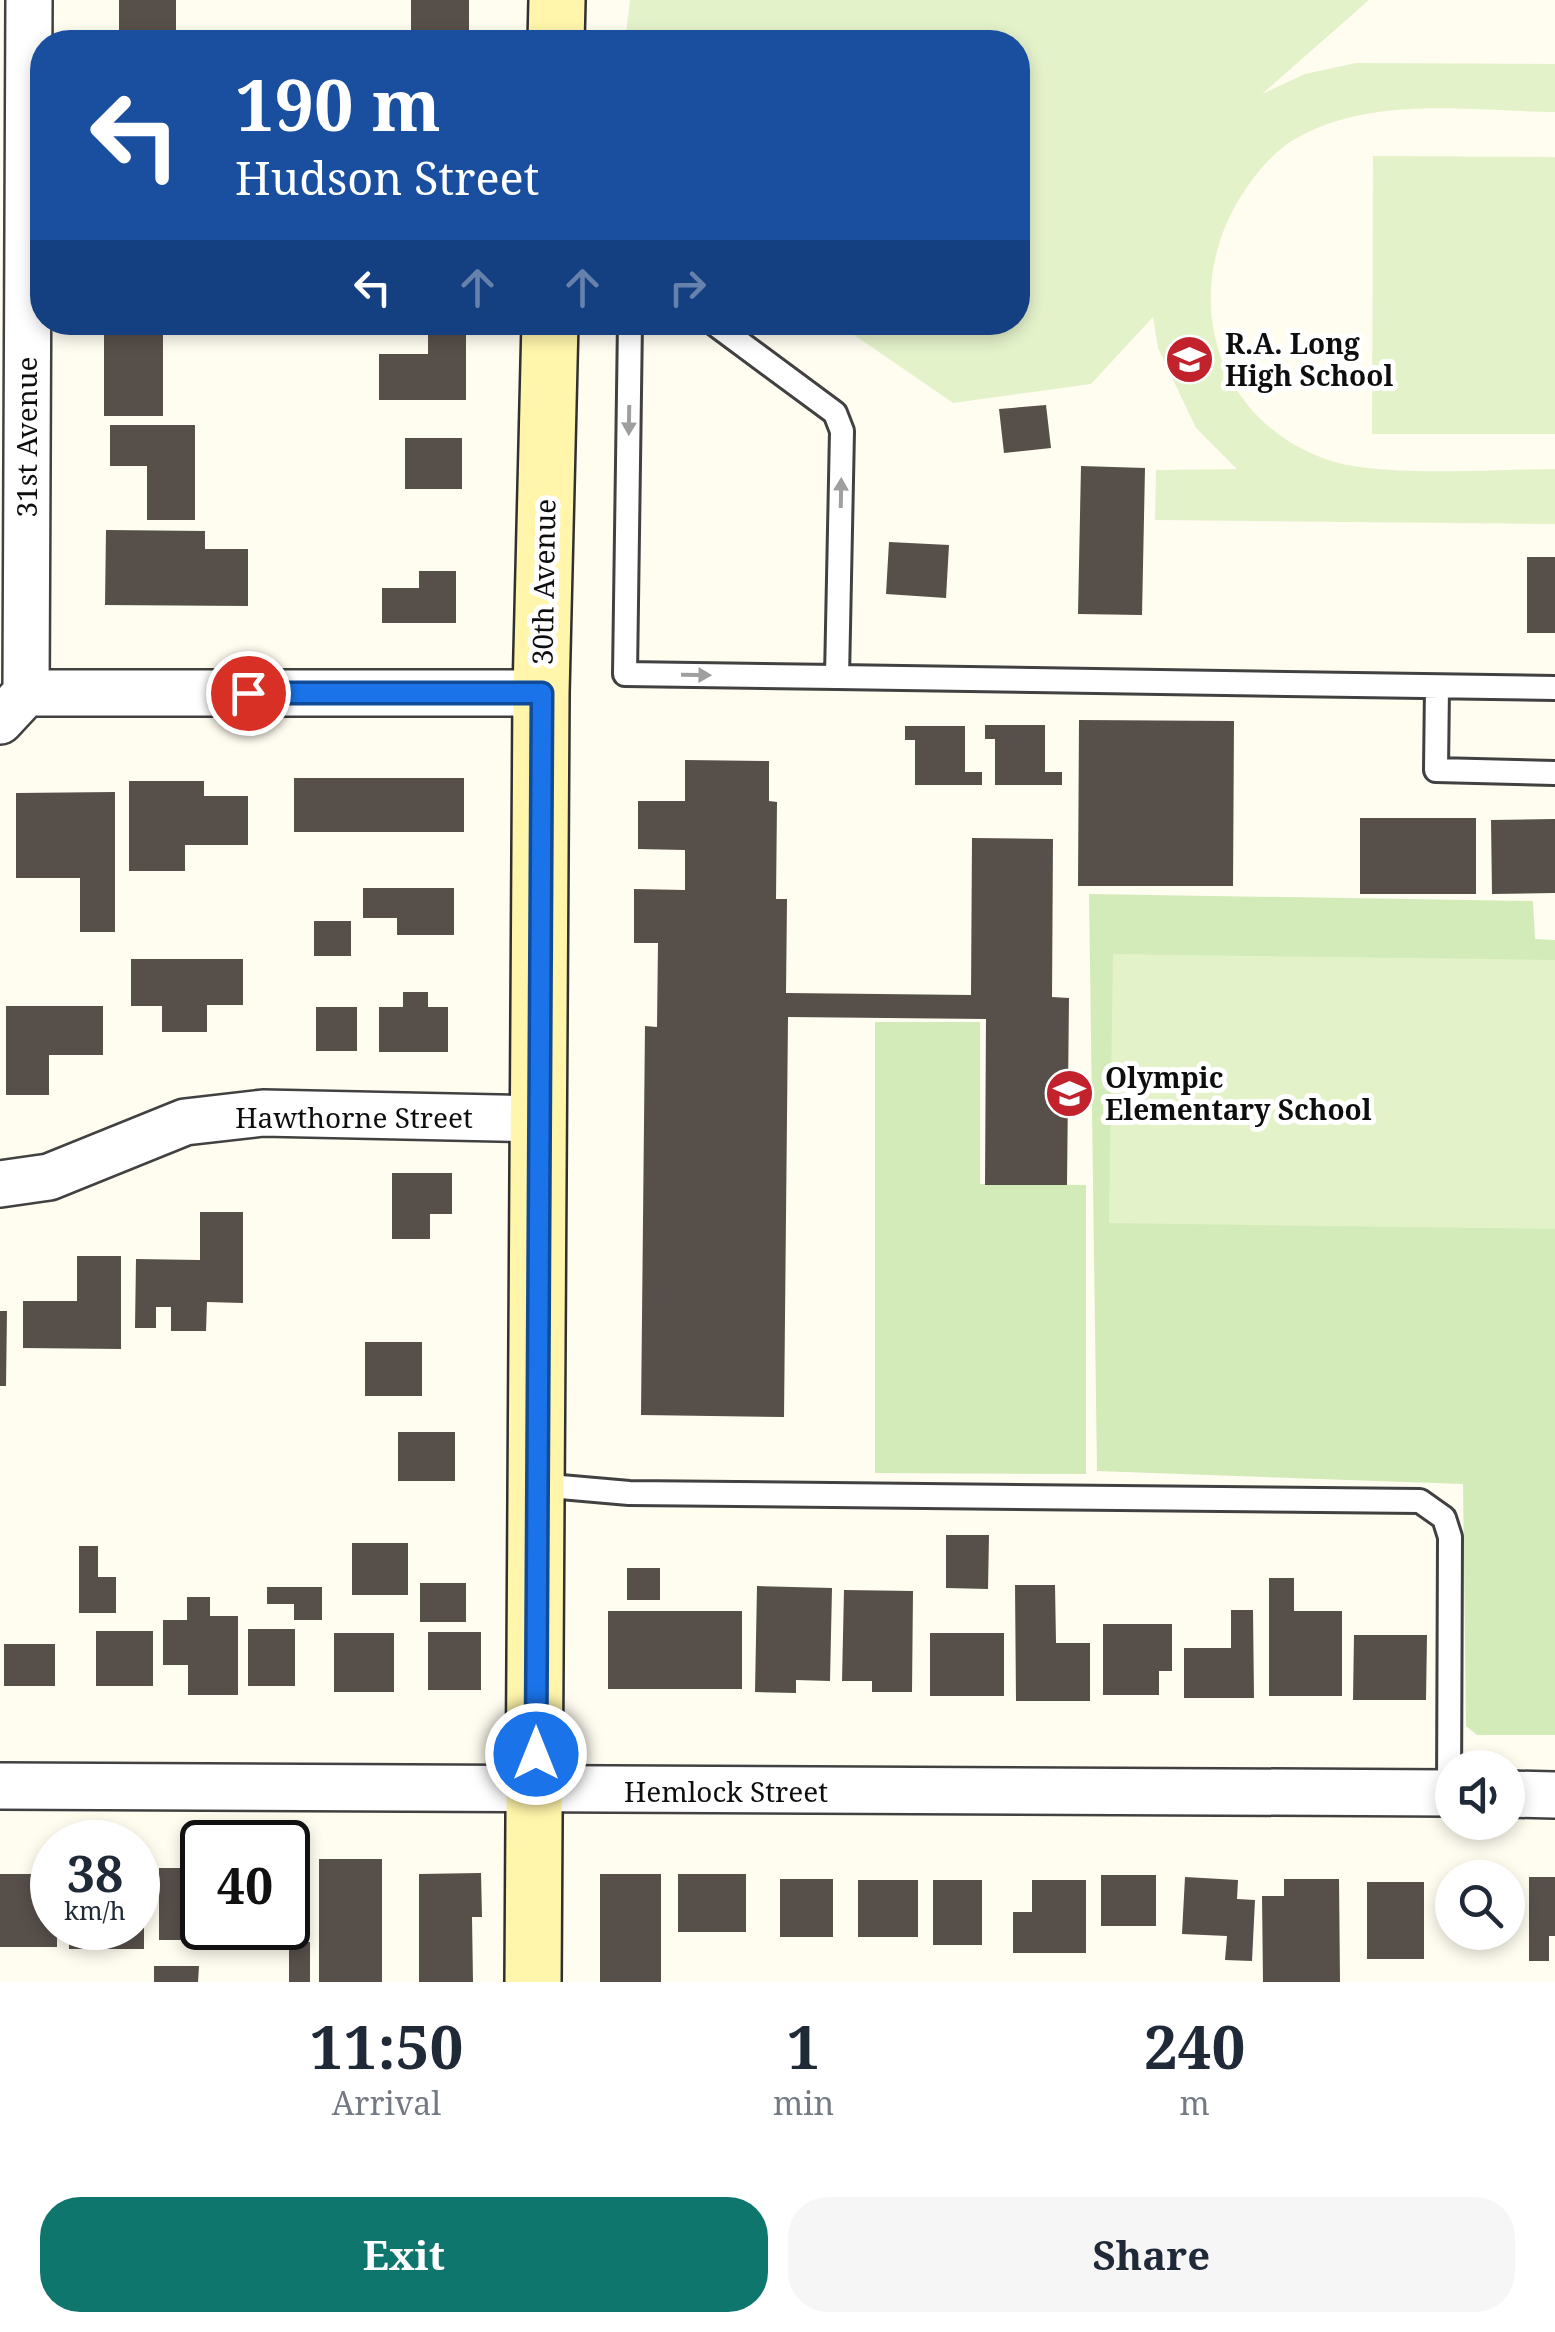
<!DOCTYPE html>
<style>
body{margin:0;font-family:"Noto Serif",serif;background:#f6f6f7;color:#1f2937;height:100vh;display:flex;flex-direction:column;font-size:38px;white-space:nowrap}
*{box-sizing:border-box;margin:0}
p{font-size:32px;color:#747a83}
.icon{flex:none;width:55px;height:55px;fill:none;stroke:currentColor;stroke-width:2;stroke-linecap:round;stroke-linejoin:round}
.map{position:relative;height:1982px;overflow:hidden}
.details{display:flex;flex-direction:column;background:#fff;flex:1}
.details>*{flex:none}
.banner{position:absolute;left:30px;top:30px;width:1000px;height:305px;border-radius:40px;box-shadow:0 5px 15px #0003;background:#1a4fa0;color:#fff;overflow:hidden}
.fabs{position:absolute;left:1435px;top:1750px;display:grid;gap:20px}
.fabs a{display:grid;place-items:center;width:90px;height:90px;border-radius:50%;background:#fff;box-shadow:0 5px 15px #0003;font-size:50px}
.speed{position:absolute;left:30px;top:1820px;display:flex;gap:20px;font-size:50px;font-weight:700;text-align:center}
.speed>*{display:grid;place-content:center;width:130px;height:130px;border-radius:50%;background:#fff;box-shadow:0 5px 15px #0003;line-height:1}
.speed small{font-size:25px;font-weight:400}
.speed .limit{border:5px solid #111;border-radius:15px;background:#fff;color:#111}
.pin{position:absolute;display:grid;place-items:center;width:85px;height:85px;color:#fff;margin:-42px;border:5px solid #fff;border-radius:50%;box-shadow:0 2px 10px #0007}
.me{position:absolute;width:110px;margin:-55px;rotate:0deg;stroke-linejoin:round;filter:drop-shadow(0 0 8px #0008)}
.turn{display:flex;align-items:center;gap:35px;height:210px;padding:0 40px;font-size:45px}
.turn .icon{width:130px;height:130px;stroke-width:2.5}
.turn b{display:block;font-size:70px;line-height:85px}
.lanes{display:flex;align-items:center;height:95px;padding:0 40px;background:#0003;justify-content:center;gap:50px;direction:ltr}
.lanes .off{opacity:.35}
.eta{display:flex;justify-content:space-evenly;align-items:center;height:170px;text-align:center}
.eta b{font-size:60px;font-weight:700;line-height:70px}
.action{display:flex;gap:20px;margin-top:auto;padding:20px 40px}
.action a{flex:1;height:115px;border-radius:40px;background:#0f766e;color:#fff;font-size:40px;font-weight:700;line-height:115px;text-align:center}
.action a+a{background:#f6f6f7;color:#1f2937}
.map>svg:first-child{display:block}
</style>
<div class="map">
<svg width="1555" height="1982" viewBox="0 0 1555 1982">
<rect width="100%" height="100%" fill="#fffcf0"/>
<!-- green -->
<path fill="#d3ebb8" d="M 1089,894 L 1533,901 L 1535,939 L 1555,940 L 1555,1735 L 1477,1735 L 1466,1726 L 1463,1484 L 1097,1471 Z
M 875,1022 L 980,1022 L 980,1184 L 1086,1185 L 1086,1474 L 875,1473 Z"/>
<!-- pitch -->
<path fill="#e4f2ca" d="M 630,0 L 1369,0 L 1262,94 L 1305,74 L 1356,63 L 1555,64 L 1555,112 C 1469,111 1372,95 1295,139 C 1274,151 1256,173 1243,193 C 1179,291 1212,420 1328,460 C 1380,478 1497,469 1555,469 L 1555,524 L 1155,520 L 1156,470 L 1237,469 L 1196,428 L 1158,348 L 1153,317 L 1091,384 L 953,403 L 837,323 L 1018,322 L 1018,42 L 625,42 Z
M 1373,156 L 1555,157 L 1555,434 L 1372,434 Z
M 1113,954 L 1555,960 L 1555,1229 L 1109,1223 Z"/>
<!-- building -->
<path fill="#574f4a" d="M 119,0 L 176,0 L 176,42 L 119,42 Z
M 411,0 L 469,0 L 469,40 L 411,40 Z
M 104,322 L 163,322 L 163,416 L 104,416 Z
M 428,322 L 466,322 L 466,400 L 379,400 L 379,354 L 428,354 Z
M 1046,405 L 1051,448 L 1004,453 L 999,409 Z
M 110,425 L 195,425 L 195,520 L 147,520 L 147,466 L 110,466 Z
M 405,438 L 462,438 L 462,489 L 405,489 Z
M 1081,466 L 1145,468 L 1142,615 L 1078,614 Z
M 106,530 L 205,531 L 205,549 L 248,549 L 248,606 L 105,605 Z
M 889,542 L 949,545 L 946,598 L 886,594 Z
M 1527,557 L 1555,557 L 1555,633 L 1527,633 Z
M 419,571 L 456,571 L 456,623 L 382,623 L 382,588 L 419,588 Z
M 1079,720 L 1234,721 L 1233,886 L 1078,886 Z
M 985,725 L 1045,725 L 1045,772 L 1062,772 L 1062,785 L 995,785 L 995,739 L 985,739 Z
M 905,726 L 965,726 L 965,772 L 982,772 L 982,785 L 915,785 L 915,740 L 905,740 Z
M 685,760 L 769,761 L 769,801 L 777,802 L 776,899 L 787,899 L 786,993 L 971,995 L 972,838 L 1053,839 L 1052,997 L 1069,998 L 1067,1185 L 985,1185 L 986,1019 L 788,1017 L 784,1417 L 641,1415 L 645,1026 L 657,1027 L 658,943 L 634,943 L 634,889 L 685,890 L 685,850 L 638,849 L 638,801 L 685,801 Z
M 294,778 L 464,778 L 464,832 L 294,832 Z
M 129,781 L 204,781 L 204,796 L 248,796 L 248,845 L 185,845 L 185,871 L 129,871 Z
M 115,792 L 115,932 L 80,932 L 80,878 L 16,878 L 16,793 Z
M 1360,818 L 1476,818 L 1476,894 L 1360,894 Z
M 1555,819 L 1555,893 L 1492,894 L 1491,820 Z
M 363,888 L 454,888 L 454,935 L 397,935 L 397,918 L 363,918 Z
M 314,921 L 351,921 L 351,956 L 314,956 Z
M 131,959 L 243,959 L 243,1005 L 207,1005 L 207,1032 L 162,1032 L 162,1006 L 131,1006 Z
M 403,992 L 428,992 L 428,1007 L 448,1007 L 448,1052 L 379,1052 L 379,1007 L 403,1007 Z
M 6,1006 L 103,1006 L 103,1055 L 49,1055 L 49,1095 L 6,1095 Z
M 316,1007 L 357,1007 L 357,1051 L 316,1051 Z
M 392,1173 L 452,1173 L 452,1214 L 430,1214 L 430,1239 L 392,1239 Z
M 200,1212 L 243,1212 L 243,1303 L 207,1302 L 206,1331 L 171,1331 L 171,1307 L 156,1307 L 156,1328 L 135,1328 L 136,1259 L 200,1260 Z
M 77,1256 L 121,1256 L 121,1349 L 23,1348 L 23,1301 L 77,1301 Z
M 0,1311 L 7,1311 L 6,1386 L 0,1386 Z
M 365,1342 L 422,1342 L 422,1396 L 365,1396 Z
M 398,1432 L 455,1432 L 455,1481 L 398,1481 Z
M 946,1535 L 989,1535 L 988,1589 L 946,1588 Z
M 352,1543 L 408,1543 L 408,1595 L 352,1595 Z
M 79,1546 L 98,1546 L 98,1577 L 116,1577 L 116,1613 L 79,1613 Z
M 627,1568 L 660,1568 L 660,1600 L 627,1600 Z
M 1269,1578 L 1294,1578 L 1294,1611 L 1342,1611 L 1342,1696 L 1269,1696 Z
M 420,1583 L 466,1583 L 466,1622 L 420,1622 Z
M 1015,1585 L 1055,1585 L 1056,1643 L 1090,1643 L 1090,1701 L 1016,1701 Z
M 757,1586 L 832,1588 L 830,1681 L 796,1680 L 796,1693 L 755,1692 Z
M 267,1587 L 322,1587 L 322,1620 L 294,1620 L 294,1604 L 267,1604 Z
M 844,1590 L 913,1591 L 912,1692 L 872,1692 L 872,1681 L 842,1681 Z
M 187,1597 L 210,1597 L 210,1616 L 238,1616 L 238,1695 L 188,1695 L 188,1665 L 163,1665 L 163,1620 L 187,1620 Z
M 1231,1610 L 1253,1610 L 1254,1698 L 1184,1698 L 1184,1648 L 1231,1648 Z
M 608,1611 L 742,1611 L 742,1689 L 608,1689 Z
M 1103,1624 L 1172,1624 L 1172,1671 L 1159,1671 L 1159,1695 L 1103,1695 Z
M 248,1629 L 295,1629 L 295,1686 L 248,1686 Z
M 96,1631 L 153,1631 L 153,1686 L 96,1686 Z
M 428,1632 L 481,1632 L 481,1690 L 428,1690 Z
M 334,1633 L 394,1633 L 394,1692 L 334,1692 Z
M 930,1633 L 1004,1633 L 1004,1696 L 930,1696 Z
M 1354,1635 L 1427,1635 L 1426,1700 L 1353,1700 Z
M 4,1644 L 55,1644 L 55,1686 L 4,1686 Z
M 288,1858 L 305,1858 L 302,1931 L 288,1930 Z
M 319,1859 L 382,1859 L 382,1982 L 319,1982 Z
M 159,1868 L 202,1868 L 202,1928 L 228,1928 L 228,1940 L 159,1940 Z
M 138,1872 L 144,1872 L 144,1949 L 69,1949 L 69,1928 L 138,1928 Z
M 481,1873 L 482,1917 L 472,1917 L 473,1982 L 419,1982 L 419,1874 Z
M 0,1874 L 52,1874 L 52,1928 L 57,1928 L 57,1947 L 0,1947 Z
M 600,1874 L 661,1874 L 661,1982 L 600,1982 Z
M 678,1874 L 746,1874 L 746,1932 L 678,1932 Z
M 1101,1875 L 1156,1875 L 1156,1926 L 1101,1926 Z
M 1185,1877 L 1238,1880 L 1237,1899 L 1255,1900 L 1252,1961 L 1225,1960 L 1227,1936 L 1182,1934 Z
M 1529,1877 L 1555,1877 L 1555,1936 L 1549,1936 L 1549,1961 L 1529,1961 Z
M 780,1879 L 833,1879 L 833,1937 L 780,1937 Z
M 1284,1879 L 1339,1879 L 1340,1982 L 1263,1982 L 1262,1896 L 1284,1896 Z
M 858,1880 L 918,1880 L 918,1937 L 858,1937 Z
M 933,1880 L 982,1880 L 982,1945 L 933,1945 Z
M 1032,1880 L 1086,1880 L 1086,1953 L 1013,1953 L 1013,1912 L 1032,1912 Z
M 1367,1882 L 1424,1882 L 1424,1959 L 1367,1959 Z
M 289,1942 L 310,1942 L 310,1982 L 289,1982 Z
M 154,1966 L 199,1966 L 198,1982 L 154,1982 Z"/>
<g fill="none" stroke-linecap="round" stroke-linejoin="round">
<defs>
<path id="lane" d="M 630,322 L 625,674 L 837,677 L 842,431 L 835,413 L 712,322
M 837,677 L 1555,688
M 1437,687 L 1436,770 L 1555,773
M 538,1485 L 629,1493 L 1420,1501 L 1444,1518 L 1450,1537 L 1449,1793"/>
<path id="street" d="M 26,693 L 29,0
M 0,721 L 26,693 L 541,693
M 0,1184 L 49,1177 L 185,1122 L 263,1113 L 540,1119
M 0,1786 L 1452,1793
M 1508,1794 L 1555,1795"/>
<path id="secondary" d="M 556,42 L 557,0
M 533,1982 L 541,693 L 550,322"/>
</defs>
<!-- lane casing -->
<use href="#lane" stroke="#414141" stroke-width="28"/>
<!-- street casing -->
<use href="#street" stroke="#414141" stroke-width="50"/>
<!-- secondary casing -->
<use href="#secondary" stroke="#303030" stroke-width="60"/>
<!-- lane -->
<use href="#lane" stroke="#fff" stroke-width="22"/>
<!-- street -->
<use href="#street" stroke="#fff" stroke-width="45"/>
<!-- secondary -->
<use href="#secondary" stroke="#fff5ab" stroke-width="55"/>
</g>
<!-- one-way arrows -->
<defs><path id="oneway-solid" d="M-6-.8H1V-3.2L6.5 0L1 3.2V.8H-6Z" transform="scale(2.5)"/></defs>
<g fill="#9f9f9f">
<use href="#oneway-solid" transform="translate(629 420) rotate(91)"/>
<use href="#oneway-solid" transform="translate(841 493) rotate(-89)"/>
<use href="#oneway-solid" transform="translate(696 675) rotate(1)"/>
</g>
<g fill="none" stroke-linecap="round" stroke-linejoin="round">
<defs>
<path id="route" d="M 248,693 L 542,693 L 536,1754"/>
</defs>
<!-- route casing -->
<use href="#route" stroke="#114b97" stroke-width="25"/>
<!-- route -->
<use href="#route" stroke="#1a73e8" stroke-width="18"/>
</g>
<!-- icons -->
<defs>
<symbol id="school-disc" viewBox="-11 -11 22 22"><circle r="9.5" fill="#c2222b" stroke="#fff"/><path d="M0-5L7-2L0 1L-7-2ZM-4 1L0 2.5L4 1V4Q0 6-4 4Z" fill="#fff"/></symbol>
</defs>
<g fill-rule="evenodd">
<use href="#school-disc" x="1162" y="332" width="55" height="55"/>
<use href="#school-disc" x="1042" y="1066" width="55" height="55"/>
</g>
<g text-anchor="middle" stroke-width="10" stroke-linejoin="round" paint-order="stroke">
<!-- poi labels -->
<g font-size="28" font-weight="bold" fill="#0e0e0e" stroke="#fff" text-anchor="start">
<text x="1225" y="354">R.A. Long<tspan x="1225" dy="32">High School</tspan></text>
<text x="1105" y="1088">Olympic<tspan x="1105" dy="32">Elementary School</tspan></text>
</g>
<!-- street labels -->
<g font-size="28" fill="#0e0e0e" stroke="#fff">
<text transform="translate(27 437) rotate(-90)" y="10">31st Avenue</text>
<text transform="translate(544 582) rotate(-89)" y="10">30th Avenue</text>
<text x="354" y="1128">Hawthorne Street</text>
<text x="726" y="1802">Hemlock Street</text>
</g>
</g>
</svg>
<div class="fabs">
<a><svg class="icon" aria-label="sound" viewBox="0 0 24 24"><path d="M4 9h4l5-4v14l-5-4H4zM17 9q2 3 0 6"/></svg></a>
<a><svg class="icon" aria-label="search" viewBox="0 0 24 24"><circle cx="10" cy="10" r="6"/><path d="M15 15l6 6"/></svg></a>
</div>
<div class="speed"><div>38<small>km/h</small></div><div class="limit">40</div></div>
<div class="pin" style="left:248px;top:693px;background:#d93025"><svg class="icon" aria-label="arrive" viewBox="0 0 24 24"><path d="M6 21V4h12l-3 4 3 4H6"/></svg></div>
<svg class="me" style="left:536px;top:1754px" viewBox="-20 -20 40 40"><circle r="17" fill="#1a73e8" stroke="#fff" stroke-width="3"/><path d="M0-11L8 9 0 5-8 9z" fill="#fff"/></svg>
<div class="banner">
<div class="turn"><svg class="icon" aria-label="left" viewBox="0 0 24 24"><path d="M17 20v-9H6M10 6l-5 5 5 5"/></svg><div><b>190 m</b>Hudson Street</div></div>
<div class="lanes"><svg class="icon" aria-label="left" viewBox="0 0 24 24"><path d="M17 20v-9H6M10 6l-5 5 5 5"/></svg><svg class="icon off" aria-label="ahead" viewBox="0 0 24 24"><path d="M12 20V5M6 11l6-6 6 6"/></svg><svg class="icon off" aria-label="ahead" viewBox="0 0 24 24"><path d="M12 20V5M6 11l6-6 6 6"/></svg><svg class="icon off" aria-label="right" viewBox="0 0 24 24"><path d="M7 20v-9h11M14 6l5 5-5 5"/></svg></div>
</div>
</div>
<section class="details">
<div class="eta">
<div><b>11:50</b><p>Arrival</p></div>
<div><b>1</b><p>min</p></div>
<div><b>240</b><p>m</p></div>
</div>
<div class="action"><a>Exit</a><a>Share</a></div>
</section>
